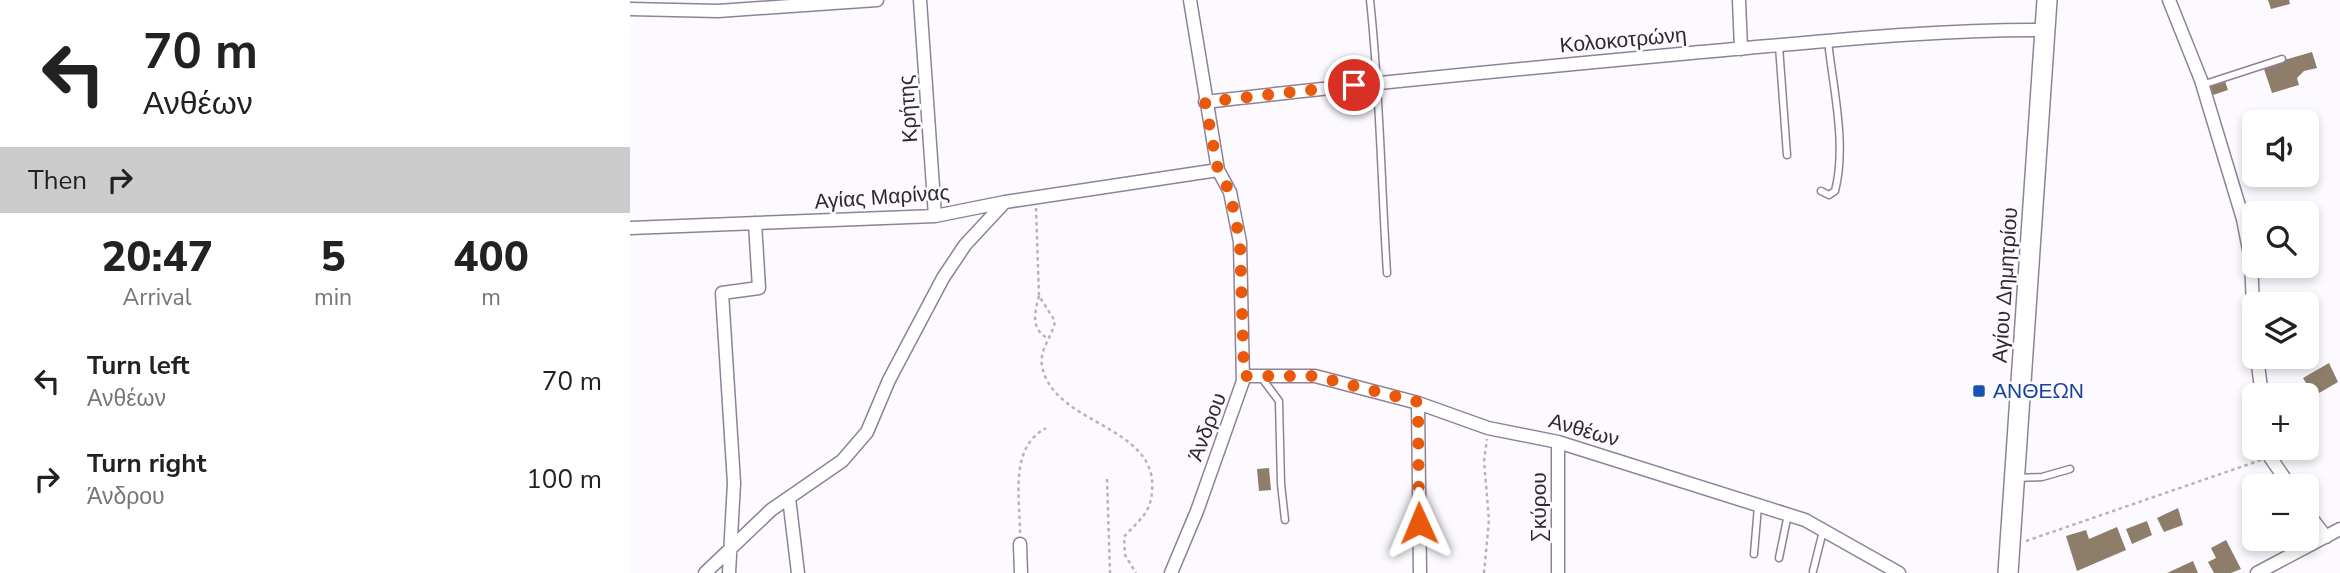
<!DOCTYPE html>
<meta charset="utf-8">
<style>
body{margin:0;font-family:"Nunito Sans",sans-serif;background:#f2f2f2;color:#222;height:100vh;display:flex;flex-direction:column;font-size:26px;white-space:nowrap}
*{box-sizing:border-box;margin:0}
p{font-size:23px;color:#767676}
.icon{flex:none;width:38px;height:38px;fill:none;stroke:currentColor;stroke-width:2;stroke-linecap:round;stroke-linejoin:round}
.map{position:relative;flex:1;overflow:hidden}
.drawer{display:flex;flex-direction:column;background:#fff;width:630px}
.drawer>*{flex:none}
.banner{background:#fff;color:#222;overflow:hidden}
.buttons{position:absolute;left:1612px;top:110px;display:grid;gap:14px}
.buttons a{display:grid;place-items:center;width:77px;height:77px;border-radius:10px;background:#fff;box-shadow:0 4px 10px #0003;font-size:35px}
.pin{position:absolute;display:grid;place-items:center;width:60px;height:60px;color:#fff;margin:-30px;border:4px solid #fff;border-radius:50%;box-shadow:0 2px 7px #0007}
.me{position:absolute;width:77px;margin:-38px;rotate:359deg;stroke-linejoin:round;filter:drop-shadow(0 0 5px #0008)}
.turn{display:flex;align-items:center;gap:24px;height:147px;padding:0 28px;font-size:32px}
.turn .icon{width:91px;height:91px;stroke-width:2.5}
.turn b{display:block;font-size:49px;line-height:60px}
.then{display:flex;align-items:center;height:66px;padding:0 28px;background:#0003;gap:14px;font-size:26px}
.eta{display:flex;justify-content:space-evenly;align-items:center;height:119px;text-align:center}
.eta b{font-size:42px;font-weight:800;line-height:49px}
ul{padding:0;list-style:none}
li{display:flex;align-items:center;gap:21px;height:98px;padding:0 28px}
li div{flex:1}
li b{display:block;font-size:26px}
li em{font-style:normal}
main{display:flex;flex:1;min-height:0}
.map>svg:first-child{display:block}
</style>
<main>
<section class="drawer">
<div class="banner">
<div class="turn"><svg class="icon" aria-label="left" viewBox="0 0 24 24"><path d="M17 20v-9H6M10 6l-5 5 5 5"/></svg><div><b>70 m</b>Ανθέων</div></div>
<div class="then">Then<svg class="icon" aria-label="right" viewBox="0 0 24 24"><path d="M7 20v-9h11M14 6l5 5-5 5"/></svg></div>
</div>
<div class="eta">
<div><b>20:47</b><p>Arrival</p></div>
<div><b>5</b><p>min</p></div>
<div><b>400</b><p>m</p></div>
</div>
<ul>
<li><svg class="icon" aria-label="left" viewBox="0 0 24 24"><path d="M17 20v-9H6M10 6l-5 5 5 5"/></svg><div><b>Turn left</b><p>Ανθέων</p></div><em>70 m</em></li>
<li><svg class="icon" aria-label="right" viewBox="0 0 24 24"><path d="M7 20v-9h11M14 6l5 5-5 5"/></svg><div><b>Turn right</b><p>Άνδρου</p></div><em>100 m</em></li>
</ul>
</section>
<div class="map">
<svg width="1710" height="573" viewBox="0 0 1710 573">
<rect width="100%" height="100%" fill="#fcfaff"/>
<!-- building -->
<path fill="#8e7e69" d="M 1638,0 L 1659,0 L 1660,4 L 1641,9 Z
M 1682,52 L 1687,68 L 1674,71 L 1667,78 L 1669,85 L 1642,93 L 1633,66 Z
M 1595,81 L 1598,90 L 1583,95 L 1580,86 Z
M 1699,363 L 1708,382 L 1684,396 L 1673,378 Z
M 639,468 L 641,490 L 629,491 L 627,469 Z
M 1548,508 L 1553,525 L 1534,532 L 1527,518 Z
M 1517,521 L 1522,535 L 1502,544 L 1496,529 Z
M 1487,527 L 1496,550 L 1447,571 L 1436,536 L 1456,530 L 1459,539 Z
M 1596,540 L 1611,569 L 1601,573 L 1584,573 L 1578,562 L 1586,558 L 1581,548 Z
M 1563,561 L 1568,573 L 1537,573 Z"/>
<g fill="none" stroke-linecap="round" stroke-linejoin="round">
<defs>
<path id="lane" d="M 740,0 C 750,91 751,182 757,273
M 1149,46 L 1157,155
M 1572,85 L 1652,59
M 1191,191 L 1199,195 L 1205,191 C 1217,145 1203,88 1198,41
M 631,377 L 649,401 L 651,484 L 655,520
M 1386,478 L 1412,477 L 1440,469
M 1124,554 L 1128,506
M 1149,558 L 1158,514
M 1183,571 L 1193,531"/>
<path id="street" d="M 290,0 L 305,216
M 1109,0 L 1111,49
M 1539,0 L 1571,80 L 1613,219 L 1621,260 L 1624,328
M 0,9 L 88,11 L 247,0
M 575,102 C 737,83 899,68 1061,53 C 1179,43 1297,29 1415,30
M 0,228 L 305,216 L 375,202 L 588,170
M 1627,357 L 1632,396
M 614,376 L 685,376 L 788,403 L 858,428 L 928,442 L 1175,520 L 1269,573
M 788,403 L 790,573
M 1639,448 L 1640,457 L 1660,486
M 159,498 L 168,573
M 1676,511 L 1696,537
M 390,544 L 391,573
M 75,573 L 141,510 L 212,461 L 237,432 L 259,380 L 313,278 L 335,245 L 375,202
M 99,573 L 104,483 L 92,293 L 129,288 L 125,223
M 541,573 L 567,511 L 613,381 L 610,242 L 600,192 L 588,170 L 560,0
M 928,573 L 928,442
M 1627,573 L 1710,529"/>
<path id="secondary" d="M 1378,573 L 1417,0"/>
</defs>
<!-- lane casing -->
<use href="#lane" stroke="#8f8298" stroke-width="9"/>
<!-- street casing -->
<use href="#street" stroke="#8f8298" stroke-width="15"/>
<!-- secondary casing -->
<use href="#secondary" stroke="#8f8298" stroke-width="22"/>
<!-- path -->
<path stroke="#b6b3ba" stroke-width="2.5" stroke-dasharray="3.5 3.5" stroke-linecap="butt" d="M 406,208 L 409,296 L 425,321 C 423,336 409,349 412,366 C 424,429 540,424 520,503 C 516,517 502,527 494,537 L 495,555 L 506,573
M 409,296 C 405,312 400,328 417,338
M 477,479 L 480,573
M 390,533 C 390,497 379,448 416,428
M 1396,541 L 1631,460
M 854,573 L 859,520 L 854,461 L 857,439"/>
<!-- lane -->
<use href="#lane" stroke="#fff" stroke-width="6"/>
<!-- street -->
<use href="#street" stroke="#fff" stroke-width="12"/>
<!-- secondary -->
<use href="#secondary" stroke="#fff" stroke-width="19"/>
</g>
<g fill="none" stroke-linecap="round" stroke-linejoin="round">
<!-- route -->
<path stroke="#ea580c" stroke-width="12" stroke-dasharray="0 21.6" d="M 724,85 L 575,102 L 588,170 L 600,192 L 610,242 L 614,376 L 685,376 L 788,402 L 789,523"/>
</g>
<!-- markers -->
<rect fill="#1a4fb4" stroke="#fcfaff" stroke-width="2.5" x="1342" y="384" width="14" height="14" rx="3.5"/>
<g text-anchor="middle" stroke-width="5" stroke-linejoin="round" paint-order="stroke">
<!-- street labels -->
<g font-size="21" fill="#2d2831" stroke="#fcfaff">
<text transform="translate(993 40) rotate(-5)" y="7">Κολοκοτρώνη</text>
<text transform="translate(278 109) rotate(-94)" y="7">Κρήτης</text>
<text transform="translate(252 197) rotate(-4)" y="7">Αγίας Μαρίνας</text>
<text transform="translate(1375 285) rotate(-86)" y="7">Αγίου Δημητρίου</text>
<text transform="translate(577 427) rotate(-69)" y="7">Άνδρου</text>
<text transform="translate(954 430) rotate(16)" y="7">Ανθέων</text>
<text transform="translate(909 507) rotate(-90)" y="7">Σκύρου</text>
</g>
<!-- transit labels -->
<g font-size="21" fill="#164399" stroke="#fcfaff" text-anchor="start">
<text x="1363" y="398">ΑΝΘΕΩΝ</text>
</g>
</g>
</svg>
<div class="buttons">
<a><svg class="icon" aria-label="sound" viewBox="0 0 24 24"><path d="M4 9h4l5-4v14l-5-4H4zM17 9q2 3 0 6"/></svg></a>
<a><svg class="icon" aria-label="search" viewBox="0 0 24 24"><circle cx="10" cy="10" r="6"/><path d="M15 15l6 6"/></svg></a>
<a><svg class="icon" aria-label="layers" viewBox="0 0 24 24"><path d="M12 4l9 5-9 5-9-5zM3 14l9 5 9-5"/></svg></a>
<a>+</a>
<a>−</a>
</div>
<div class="pin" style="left:724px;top:85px;background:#d93025"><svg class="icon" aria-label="arrive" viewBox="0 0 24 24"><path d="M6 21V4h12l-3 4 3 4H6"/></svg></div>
<svg class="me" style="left:789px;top:523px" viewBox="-20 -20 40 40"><path d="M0-17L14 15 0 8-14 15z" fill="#ea580c" stroke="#fff" stroke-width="4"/></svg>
</div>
</main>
